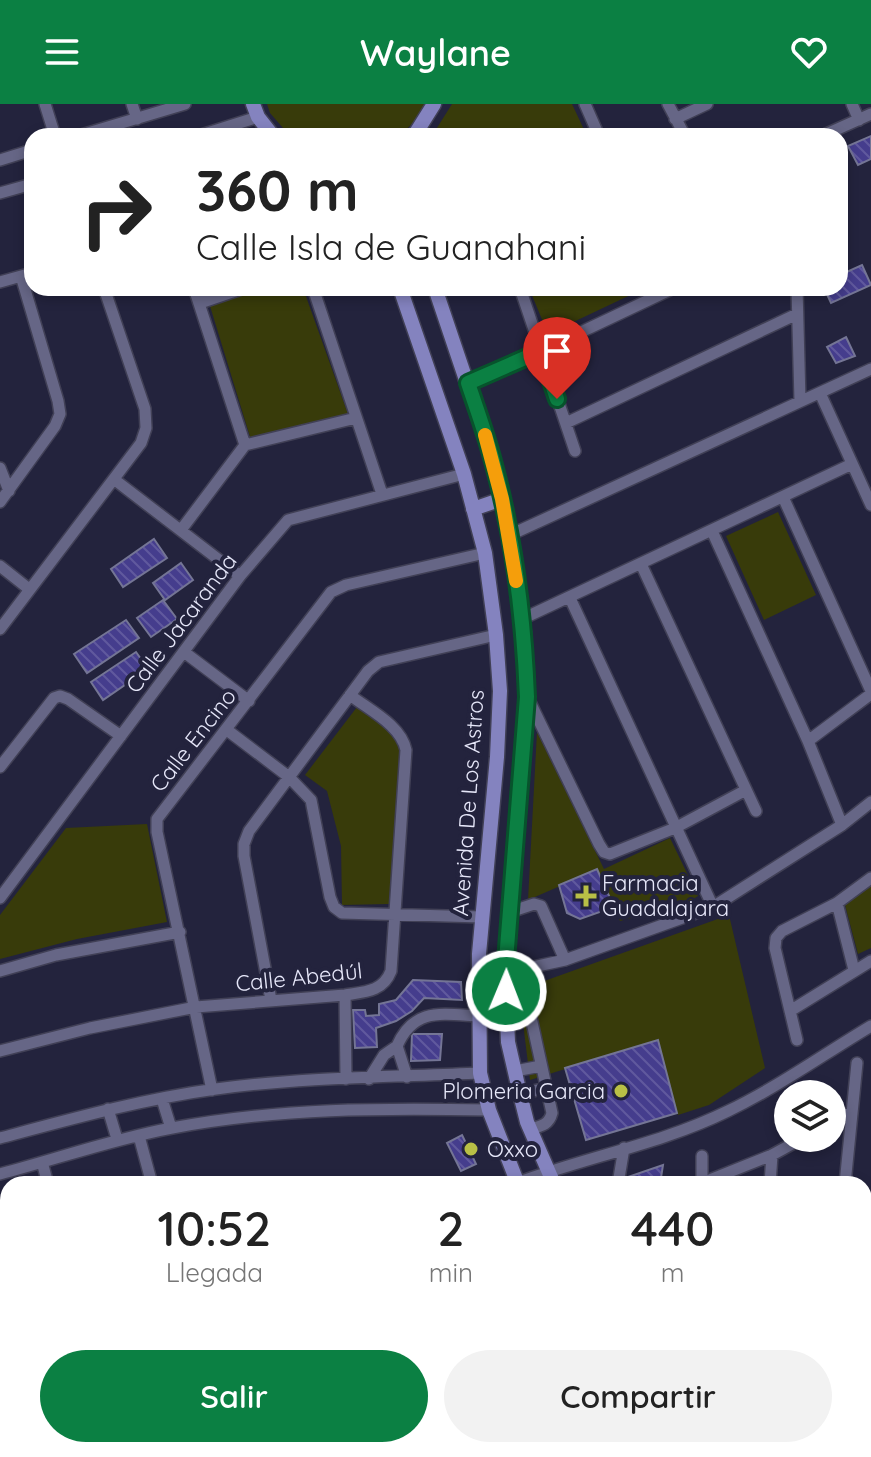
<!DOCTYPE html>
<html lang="es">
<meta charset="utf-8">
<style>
body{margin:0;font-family:Quicksand,sans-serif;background:#f2f2f2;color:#222;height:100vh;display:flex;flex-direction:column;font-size:30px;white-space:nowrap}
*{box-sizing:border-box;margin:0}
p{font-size:26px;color:#767676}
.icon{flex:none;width:44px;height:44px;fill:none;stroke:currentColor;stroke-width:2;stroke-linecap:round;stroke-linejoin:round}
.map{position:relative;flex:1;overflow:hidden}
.sheet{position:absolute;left:0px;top:1072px;width:872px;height:282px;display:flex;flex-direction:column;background:#fff;border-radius:24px 24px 0 0;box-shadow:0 4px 12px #0003}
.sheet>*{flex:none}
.hud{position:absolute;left:24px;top:24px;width:824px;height:168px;border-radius:24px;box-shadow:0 4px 12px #0003;background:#fff;color:#222;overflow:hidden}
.tools{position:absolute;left:774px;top:976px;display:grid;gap:16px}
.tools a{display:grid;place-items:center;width:72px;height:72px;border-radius:50%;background:#fff;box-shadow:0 4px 12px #0003;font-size:40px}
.pin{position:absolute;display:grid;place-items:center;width:68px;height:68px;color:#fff;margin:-82px -34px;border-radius:50% 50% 50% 0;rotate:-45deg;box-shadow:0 0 8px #0007}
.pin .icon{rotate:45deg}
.me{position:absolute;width:88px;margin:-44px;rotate:1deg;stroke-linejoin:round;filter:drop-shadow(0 0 6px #0008)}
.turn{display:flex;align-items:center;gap:28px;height:168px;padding:0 40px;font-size:36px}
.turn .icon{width:104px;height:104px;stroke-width:2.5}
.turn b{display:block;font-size:56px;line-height:68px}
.eta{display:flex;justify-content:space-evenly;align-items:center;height:136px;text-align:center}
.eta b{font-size:48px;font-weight:600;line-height:56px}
.primary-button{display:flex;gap:16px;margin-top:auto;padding:16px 40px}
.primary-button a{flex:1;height:92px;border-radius:48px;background:#0b8043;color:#fff;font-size:32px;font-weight:600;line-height:92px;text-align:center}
.primary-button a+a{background:#f2f2f2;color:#222}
header{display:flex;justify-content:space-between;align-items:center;height:104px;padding:0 40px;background:#0b8043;color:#fff;font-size:36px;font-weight:600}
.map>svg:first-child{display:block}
</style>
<header><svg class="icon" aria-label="menu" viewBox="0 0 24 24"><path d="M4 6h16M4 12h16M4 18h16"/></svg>Waylane<svg class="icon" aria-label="heart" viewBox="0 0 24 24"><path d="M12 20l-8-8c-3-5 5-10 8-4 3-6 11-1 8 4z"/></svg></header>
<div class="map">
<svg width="871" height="1353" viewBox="0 0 871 1353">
<defs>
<pattern id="building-back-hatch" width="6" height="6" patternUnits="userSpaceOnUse" patternTransform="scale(2)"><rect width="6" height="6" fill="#453d8d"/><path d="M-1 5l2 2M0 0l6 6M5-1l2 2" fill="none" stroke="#60599e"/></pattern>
</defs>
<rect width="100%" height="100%" fill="#23233d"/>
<!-- green -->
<path fill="#383b0a" d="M 267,0 L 425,0 L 413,19 L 399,32 L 290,32 L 270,9 Z
M 452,0 L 572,0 L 587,32 L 428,32 L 435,27 Z
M 264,184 L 303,184 L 348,310 L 251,336 L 210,202 Z
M 529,184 L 640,184 L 641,186 L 548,230 Z
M 778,408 L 816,491 L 764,516 L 726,432 Z
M 357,603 L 401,635 L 389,800 L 342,801 L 341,742 L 327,687 L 305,671 Z
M 537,628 L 604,765 L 670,734 L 698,792 L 687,799 L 620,817 L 597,766 L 528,796 Z
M 147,720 L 167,818 L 77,835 L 0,855 L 0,811 L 66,724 Z
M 871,782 L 871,844 L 858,850 L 845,801 Z
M 729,811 L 765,964 L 709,1001 L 678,1011 L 658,936 L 530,976 L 519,886 Z
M 871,1160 L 871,1243 L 864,1252 L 864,1163 Z
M 116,1346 L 216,1346 L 221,1353 L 118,1353 Z"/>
<!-- building -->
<path fill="url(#building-back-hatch)" stroke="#747595" stroke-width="2" d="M 871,32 L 871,55 L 858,61 L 848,42 Z
M 862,161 L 871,181 L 831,199 L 824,184 L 840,184 L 840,171 Z
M 846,233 L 855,252 L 836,259 L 827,243 Z
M 154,435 L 167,454 L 123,483 L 111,465 Z
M 181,459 L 193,476 L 165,496 L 153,479 Z
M 163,496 L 177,515 L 151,533 L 137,514 Z
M 126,516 L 139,534 L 87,569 L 74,550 Z
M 136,548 L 148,565 L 103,596 L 91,578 Z
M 597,765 L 614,803 L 580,815 L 567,809 L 559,781 Z
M 413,876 L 461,878 L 462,896 L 424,894 L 412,907 L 396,917 L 376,924 L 377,943 L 355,944 L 353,906 L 365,906 L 366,912 L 379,911 L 379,900 L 396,896 Z
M 412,930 L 442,930 L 440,956 L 411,957 Z
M 658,936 L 677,1009 L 586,1036 L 565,964 Z
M 462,1031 L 476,1060 L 461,1067 L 447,1039 Z
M 663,1061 L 660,1080 L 627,1080 L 628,1073 Z"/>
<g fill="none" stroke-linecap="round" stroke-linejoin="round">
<defs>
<path id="minor" d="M 45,0 L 55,32
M 132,0 L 137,15
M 585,0 L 599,32
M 668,0 L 685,32
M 852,0 L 859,16
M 675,15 L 707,0
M 78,32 L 185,0
M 198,32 L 258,13
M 822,32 L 871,10
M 0,56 L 32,46
M 0,89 L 32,80
M 0,178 L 32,169
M 313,184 L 382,390
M 520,184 L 575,347
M 797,184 L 800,297
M 200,199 L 244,184
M 468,279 L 541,247 L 674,184
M 820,289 L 871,401
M 566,319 L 797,210
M 245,341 L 356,314
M 0,364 L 9,387
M 115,376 L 240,472
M 783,393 L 871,587
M 0,398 L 55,322 L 60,310 L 58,297 L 21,172
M 181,426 L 245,341 L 194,184
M 712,427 L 808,637 L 842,721
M 510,431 L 871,265
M 641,460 L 756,707
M 0,462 L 29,485
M 570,494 L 713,803
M 522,515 L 852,360
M 0,525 L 141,339 L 146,324 L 145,305 L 104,184
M 184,548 L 249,597
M 528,594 L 599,740 L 604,748 L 610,750 L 675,724 L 746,686
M 227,626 L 289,673 L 311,696 L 330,793 L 334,803 L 342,809 L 482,813
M 808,637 L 871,590
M 0,663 L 54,594 L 60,592 L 68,595 L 121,632
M 0,794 L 240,472 L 288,416 L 464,370
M 837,799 L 854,866
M 510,808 L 534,800 L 541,802 L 565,856
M 479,866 L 505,869 L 565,856 L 713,803 L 842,721 L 871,698
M 0,867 L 56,851 L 180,828
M 506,887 L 518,890 L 528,900 L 552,1009 C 549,1021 541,1022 530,1025
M 345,891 L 346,975
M 271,896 L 244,752 L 244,740 L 249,727 L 368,567 L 379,558 L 496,531
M 790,907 L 871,857
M 797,936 L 775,844 L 776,834 L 782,827 L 837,799 L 871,774
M 0,947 L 90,924 L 196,903 L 345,891 C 364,888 383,888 391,867 L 406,646 C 401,621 369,606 350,591
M 515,967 L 541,962
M 407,973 L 397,942 C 414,903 442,910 478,912
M 369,975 L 384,951 L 397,942
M 212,986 L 157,728 L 157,715 L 331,488 L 346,481 L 485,449
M 520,990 L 546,984
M 162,995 L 171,1024
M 108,1005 L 117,1035
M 832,1018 L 851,1008
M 139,1032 L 152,1080
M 0,1034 C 71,1015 143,995 216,985 C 303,973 392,973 480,969
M 42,1058 L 48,1080
M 0,1070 C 57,1055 113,1035 172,1024 C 279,1004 381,1004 489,1006
M 517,1079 C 586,1053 661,1040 728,1007 C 778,983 824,950 871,922
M 702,1079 L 772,1051 L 803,1034
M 618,1080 L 624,1044
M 702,1080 L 702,1052
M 770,1080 L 772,1051
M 845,1080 L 857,959
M 0,1126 L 8,1124
M 864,1145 L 871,1141
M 0,1197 L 8,1237
M 864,1274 L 871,1263
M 864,1321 L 871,1319
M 30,1346 L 31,1353
M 106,1346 L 108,1353
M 315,1346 L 319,1353
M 820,1346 L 821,1353
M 717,1351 L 743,1346
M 230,1353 L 245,1346
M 429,1353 L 443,1346
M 602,1353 L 615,1346"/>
<path id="major" d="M 253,0 L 258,13 L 273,32
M 414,32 L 434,0
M 400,184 L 464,370 L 485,449 L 496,531 L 500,587 L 497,653 L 479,850 L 480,969 L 489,1006 L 518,1080
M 435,184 L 494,359 L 510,431 L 524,529 L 527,593 L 505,869 L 508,938 L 520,990 L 527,1018 L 554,1080
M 473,405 L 502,395
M 646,1346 L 648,1353
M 679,1346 L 681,1353"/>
</defs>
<!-- minor casing -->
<use href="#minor" stroke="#414056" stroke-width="14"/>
<!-- major casing -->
<use href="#major" stroke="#414056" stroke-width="17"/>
<!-- minor -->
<use href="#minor" stroke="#666686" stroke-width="11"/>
<!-- major -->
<use href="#major" stroke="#8483bf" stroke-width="14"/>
</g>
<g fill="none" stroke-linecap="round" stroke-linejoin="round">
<defs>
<path id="route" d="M 506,887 L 505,869 L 527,593 C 524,516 514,436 494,361 C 487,333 477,306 468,279 L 541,247 L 557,295"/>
</defs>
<!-- route casing -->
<use href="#route" stroke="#07532c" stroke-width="20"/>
<!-- route -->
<use href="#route" stroke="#0b8043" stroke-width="14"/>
<!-- slow -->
<path stroke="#f59e0b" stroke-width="14" d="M 485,331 L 502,395 L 516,477"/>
</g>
<!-- markers -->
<g fill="#b9c046" stroke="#23233d" stroke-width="3">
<path d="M582 780h8v8h8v8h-8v8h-8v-8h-8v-8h8z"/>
<circle cx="621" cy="987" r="8"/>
<circle cx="471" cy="1045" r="8"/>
</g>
<g text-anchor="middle" stroke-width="8" stroke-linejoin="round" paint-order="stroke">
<!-- street labels -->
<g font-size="22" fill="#e6e7f9" stroke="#23233d">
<text transform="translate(181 519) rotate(-53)" y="8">Calle Jacaranda</text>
<text transform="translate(193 636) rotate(-52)" y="8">Calle Encino</text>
<text transform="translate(468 699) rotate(-86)" y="8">Avenida De Los Astros</text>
<text transform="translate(299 873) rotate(-6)" y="8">Calle Abedúl</text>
</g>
<!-- poi labels -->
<g font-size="22" fill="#e6e7f9" stroke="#23233d" text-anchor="start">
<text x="602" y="787">Farmacia<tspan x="602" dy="25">Guadalajara</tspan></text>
<text x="605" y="995" text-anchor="end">Plomeria Garcia</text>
<text x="487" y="1053">Oxxo</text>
</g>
</g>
</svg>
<div class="tools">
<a><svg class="icon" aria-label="layers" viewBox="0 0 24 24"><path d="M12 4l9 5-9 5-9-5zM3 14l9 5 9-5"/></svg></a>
</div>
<div class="pin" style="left:557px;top:295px;background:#d93025"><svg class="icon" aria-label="arrive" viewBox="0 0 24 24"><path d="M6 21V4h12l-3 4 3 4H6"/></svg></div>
<svg class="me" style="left:506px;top:887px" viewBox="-20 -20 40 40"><circle r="17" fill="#0b8043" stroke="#fff" stroke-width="3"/><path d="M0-11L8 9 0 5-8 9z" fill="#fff"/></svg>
<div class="hud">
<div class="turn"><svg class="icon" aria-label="right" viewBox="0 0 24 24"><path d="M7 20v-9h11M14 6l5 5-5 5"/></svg><div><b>360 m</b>Calle Isla de Guanahani</div></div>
</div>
<section class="sheet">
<div class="eta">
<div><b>10:52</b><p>Llegada</p></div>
<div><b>2</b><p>min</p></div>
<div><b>440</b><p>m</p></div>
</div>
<div class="primary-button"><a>Salir</a><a>Compartir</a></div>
</section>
</div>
